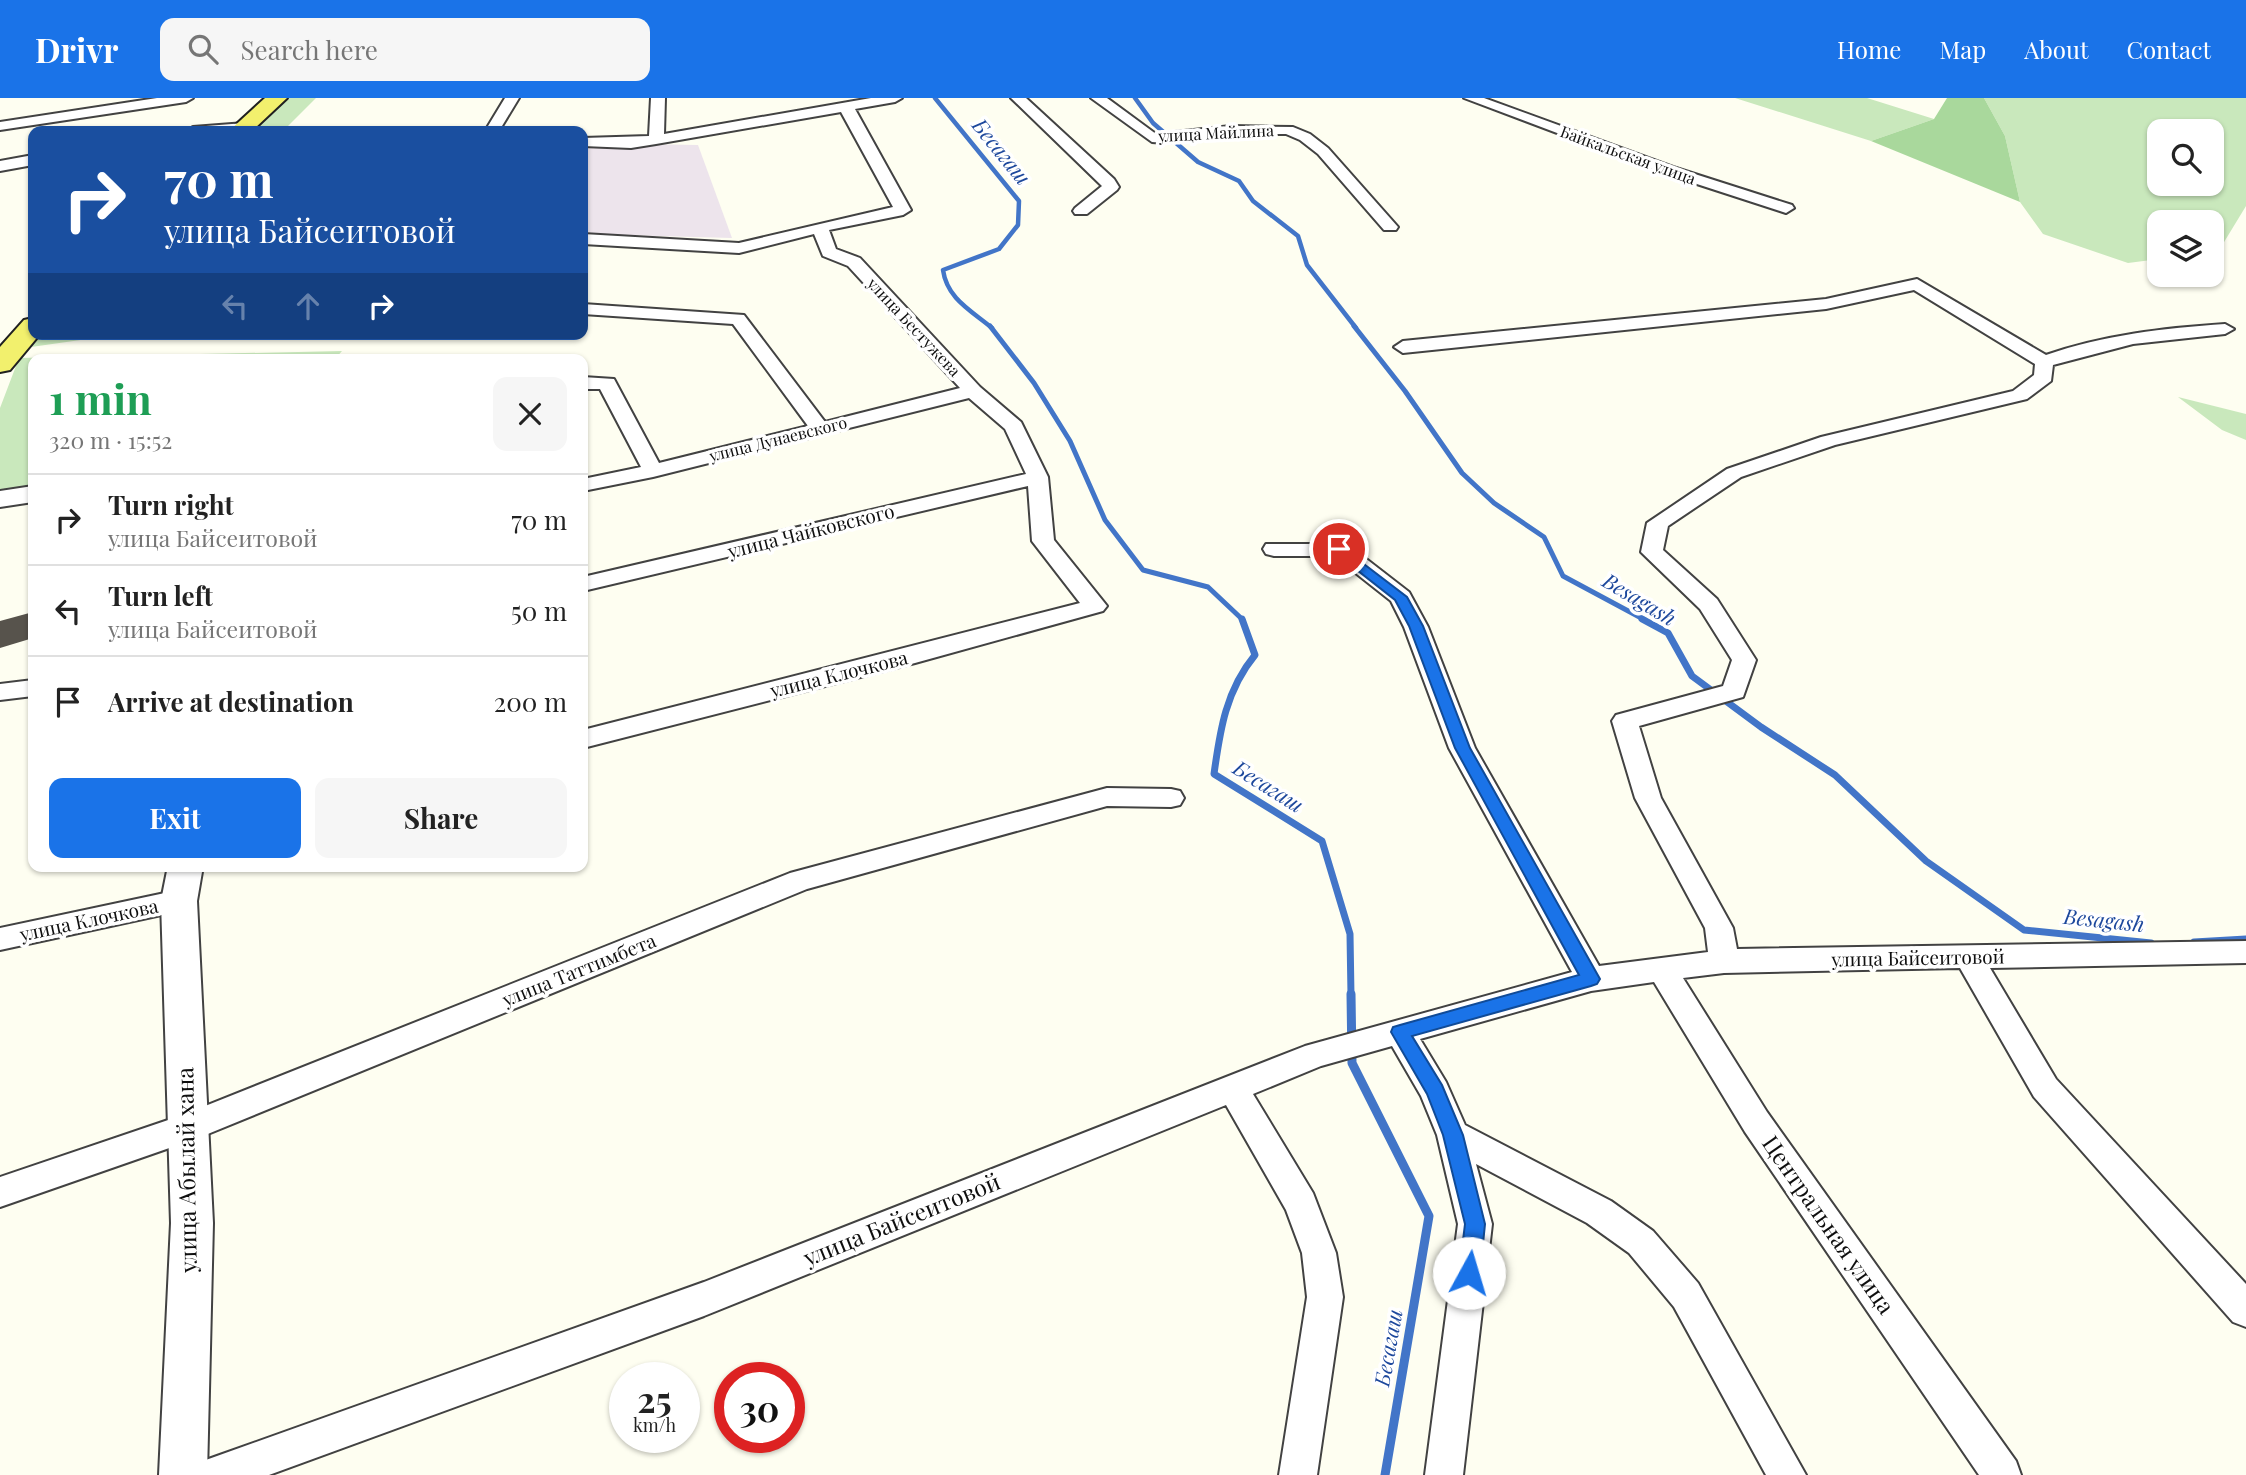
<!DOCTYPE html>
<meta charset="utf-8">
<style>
body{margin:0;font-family:"Playfair Display",serif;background:#f6f6f6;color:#222;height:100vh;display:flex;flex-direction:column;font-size:26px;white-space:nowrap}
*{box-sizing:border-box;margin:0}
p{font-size:23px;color:#767676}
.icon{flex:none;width:38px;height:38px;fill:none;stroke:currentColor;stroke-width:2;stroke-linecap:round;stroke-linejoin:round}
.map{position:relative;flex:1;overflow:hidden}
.panel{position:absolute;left:28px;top:256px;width:560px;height:518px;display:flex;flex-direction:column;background:#fff;border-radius:14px;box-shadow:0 2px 5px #0004}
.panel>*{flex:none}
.top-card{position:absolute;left:28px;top:28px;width:560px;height:214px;border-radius:14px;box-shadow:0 2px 5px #0004;background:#1a4fa0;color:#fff;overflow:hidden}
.buttons{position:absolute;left:2147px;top:21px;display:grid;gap:14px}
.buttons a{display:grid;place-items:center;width:77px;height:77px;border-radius:14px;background:#fff;box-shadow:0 2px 5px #0004;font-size:35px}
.speed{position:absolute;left:609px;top:1264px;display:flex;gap:14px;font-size:35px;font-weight:700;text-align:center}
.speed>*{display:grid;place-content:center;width:91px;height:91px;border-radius:50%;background:#fff;box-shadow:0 2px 5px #0004;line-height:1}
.speed small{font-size:18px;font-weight:400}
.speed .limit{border:10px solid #d22;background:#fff;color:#111}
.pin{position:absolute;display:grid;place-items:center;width:60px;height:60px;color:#fff;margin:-30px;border:4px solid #fff;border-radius:50%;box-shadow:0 2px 7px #0007}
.me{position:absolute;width:77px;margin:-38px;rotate:6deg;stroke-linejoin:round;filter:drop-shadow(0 0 5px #0008)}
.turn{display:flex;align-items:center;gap:24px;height:147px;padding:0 21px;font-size:32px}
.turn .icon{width:91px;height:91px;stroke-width:2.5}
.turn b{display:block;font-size:49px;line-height:60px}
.lanes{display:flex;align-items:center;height:66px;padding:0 21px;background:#0003;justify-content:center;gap:35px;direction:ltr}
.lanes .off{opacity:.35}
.round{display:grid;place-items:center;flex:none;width:74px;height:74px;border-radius:14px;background:#f6f6f6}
.head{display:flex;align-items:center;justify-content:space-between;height:119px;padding:0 21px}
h1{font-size:42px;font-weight:700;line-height:52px;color:#1e9e55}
.button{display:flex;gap:14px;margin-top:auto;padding:14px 21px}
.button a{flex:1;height:80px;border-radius:14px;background:#1a73e8;color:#fff;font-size:28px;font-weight:700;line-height:80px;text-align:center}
.button a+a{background:#f6f6f6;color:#222}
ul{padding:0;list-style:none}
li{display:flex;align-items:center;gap:21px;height:91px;padding:0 21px;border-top:2px solid #e0e0e0}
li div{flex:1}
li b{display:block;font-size:26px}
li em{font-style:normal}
header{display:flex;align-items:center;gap:42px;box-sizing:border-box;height:98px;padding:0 35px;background:#1a73e8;color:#fff}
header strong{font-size:33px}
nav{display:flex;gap:38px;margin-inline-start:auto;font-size:24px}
.search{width:490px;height:63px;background:#f6f6f6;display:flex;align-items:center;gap:18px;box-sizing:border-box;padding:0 24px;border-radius:14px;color:#767676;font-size:26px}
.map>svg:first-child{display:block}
</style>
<header>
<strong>Drivr</strong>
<div class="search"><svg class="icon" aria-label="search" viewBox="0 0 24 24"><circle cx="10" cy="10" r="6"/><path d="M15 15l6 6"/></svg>Search here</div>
<nav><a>Home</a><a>Map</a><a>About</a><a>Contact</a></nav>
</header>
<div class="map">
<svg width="2246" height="1377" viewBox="0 0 2246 1377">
<rect width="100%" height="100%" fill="#fefef1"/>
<!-- industrial -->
<path fill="#ede4ec" d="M 583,45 L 698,47 L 732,140 L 583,136 Z"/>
<!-- green -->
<path fill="#c9e8bc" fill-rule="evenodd" d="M 287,0 L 316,0 L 283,33 L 252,33 Z
M 1735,0 L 1867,0 L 1934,21 L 1871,43 Z
M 1984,0 L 2246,0 L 2246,108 L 2218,154 L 2212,155 L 2212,124 L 2160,124 L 2159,161 L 2128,165 L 2043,136 L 2020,104 L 2005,38 ZM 2160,33 L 2212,33 L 2212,86 L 2160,86 Z
M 37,236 L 123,236 L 24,250 Z
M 342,253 L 335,261 L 33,261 L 33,388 L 0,394 L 0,310 L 19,260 Z
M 2178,299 L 2246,316 L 2246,342 L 2222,332 Z"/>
<!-- forest -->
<path fill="#a9d89c" d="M 1947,0 L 1984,0 L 2005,38 L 2020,104 L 1871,43 L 1934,21 Z"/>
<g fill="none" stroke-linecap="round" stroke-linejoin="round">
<!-- stream-far3 -->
<path stroke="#4275c8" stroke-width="4.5" d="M 935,0 L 1019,103 L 1018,127 L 999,151 L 943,172 C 947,201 972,213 992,230
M 1135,0 L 1153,25 L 1198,64 L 1239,83 L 1253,103 L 1298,138 L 1307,167 L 1356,230"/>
<!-- stream-far2 -->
<path stroke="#4275c8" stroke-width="5" d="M 990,228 L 1034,285 L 1070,343 L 1105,422 L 1143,472 L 1208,489 L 1243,522
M 1354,228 L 1405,293 L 1462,375 L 1494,405 L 1544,439 L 1563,478 L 1645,522"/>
<!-- stream-far1 -->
<path stroke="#4275c8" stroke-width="7" d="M 1242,521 L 1255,557 C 1226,592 1220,632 1214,676 L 1322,743 L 1350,836 L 1351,898
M 1642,521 L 1668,535 L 1692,578 L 1761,629 L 1835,677 L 1926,763 L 2024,832 L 2151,845
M 2194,844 L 2246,841"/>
<!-- stream -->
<path stroke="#4275c8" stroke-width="9" d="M 1351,896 L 1352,965 L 1429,1118 L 1385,1377"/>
</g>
<!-- building -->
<path fill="#57534c" d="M 33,514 L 33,540 L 0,550 L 0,523 Z"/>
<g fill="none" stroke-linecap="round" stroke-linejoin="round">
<defs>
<path id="minor" d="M 157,0 L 193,0 L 186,4 L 0,32 L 0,24 Z
M 505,0 L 519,0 L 499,33 L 485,33 Z
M 651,0 L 665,0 L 664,36 L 871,0 L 902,0 L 895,4 L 855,11 L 911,112 L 903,117 L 829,132 L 836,151 L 860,160 L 980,289 L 1021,324 L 1048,379 L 1054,442 L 1103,503 L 1107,508 L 1103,513 L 915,565 L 583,650 L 583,632 L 1080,505 L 1032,443 L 1028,388 L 583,493 L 583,479 L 1026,376 L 1005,331 L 969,300 L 653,379 L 583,393 L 583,381 L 641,369 L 600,291 L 583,291 L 583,279 L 614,281 L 659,365 L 808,328 L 733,226 L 583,216 L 583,206 L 744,217 L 825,324 L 960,290 L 848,168 L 823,158 L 814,136 L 739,155 L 583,146 L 583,136 L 739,145 L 893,109 L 841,14 L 656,46 L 631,50 L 583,48 L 583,40 L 649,38 Z
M 1011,0 L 1026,0 L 1114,81 L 1119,89 L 1117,92 L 1087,116 L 1075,116 L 1073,113 L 1075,110 L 1102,88 Z
M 1091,0 L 1107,0 L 1156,36 L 1231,28 L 1293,29 L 1310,36 L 1328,50 L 1398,129 L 1396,132 L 1384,132 L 1318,56 L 1300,42 L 1286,36 L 1231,36 L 1165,45 L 1152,44 Z
M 1464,0 L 1484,0 L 1673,69 L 1792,107 L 1794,110 L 1786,115 L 1780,113 L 1663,75 Z
M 245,25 L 250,26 L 252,29 L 250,32 L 186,33 L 193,29 Z
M 33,57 L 33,67 L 0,73 L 0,63 Z
M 1917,181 L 2046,257 C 2104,237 2164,230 2225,226 L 2234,231 L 2225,236 L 2133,246 L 2053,267 L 2051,283 L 2027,301 L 1835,347 L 1741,379 L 1668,428 L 1663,452 L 1717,501 L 1756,562 L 1743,599 L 1639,628 L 1661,700 L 1733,830 L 1737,851 L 2246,843 L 2246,865 L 1990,870 L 2056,981 L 2246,1186 L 2246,1229 L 2233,1224 L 2034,999 L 1960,870 L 1724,875 L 1683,880 L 1767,1014 L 2016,1363 L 2021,1377 L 1979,1377 L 1745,1034 L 1654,884 L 1591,893 L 1420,941 L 1446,984 L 1465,1027 L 1611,1103 L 1653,1133 L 1698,1185 L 1806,1377 L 1766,1377 L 1674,1209 L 1629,1155 L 1587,1125 L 1476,1066 L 1492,1126 L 1463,1377 L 1425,1377 L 1458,1126 L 1437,1037 L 1421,998 L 1392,948 L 1321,968 L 1253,996 L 1313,1095 L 1336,1155 L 1343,1199 L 1317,1377 L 1279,1377 L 1307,1199 L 1302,1155 L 1286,1112 L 1226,1007 L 704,1218 L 269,1377 L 198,1377 L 203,1363 L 217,1358 L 704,1184 L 1305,948 L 1572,874 L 1449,650 L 1404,529 L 1391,503 L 1334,458 L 1274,458 L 1266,456 L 1263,451 L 1266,446 L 1347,446 L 1409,494 L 1428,529 L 1475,650 L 1599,868 L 1708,854 L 1705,830 L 1635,700 L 1612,623 L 1616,617 L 1723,588 L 1732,562 L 1700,511 L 1641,454 L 1647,425 L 1727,371 L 1821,339 L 2013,293 L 2034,277 L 2035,266 L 1914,192 L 1826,211 L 1403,255 L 1394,249 L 1403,243 L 1826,201 Z
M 33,582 L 33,598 L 0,602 L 0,586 Z
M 1107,690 L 1171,691 L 1180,693 L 1184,700 L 1180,707 L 1171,709 L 1107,708 L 807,791 L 198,1040 L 0,1109 L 0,1079 L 180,1018 L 790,775 Z
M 179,792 L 189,795 L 193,803 L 189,811 L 0,852 L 0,830 Z"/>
<path id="tertiary" d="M 33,388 L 33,404 L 0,409 L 0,393 Z
M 168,768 L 203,768 L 197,803 L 213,1125 L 207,1377 L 159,1377 L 171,1125 L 161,803 Z"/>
<path id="primary" d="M 265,0 L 287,0 L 252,33 L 229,33 Z
M 33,220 L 33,236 L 40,236 L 10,272 L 0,274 L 0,249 L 24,222 Z"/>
</defs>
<!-- minor casing -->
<use href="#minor" stroke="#424242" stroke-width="4"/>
<!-- tertiary casing -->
<use href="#tertiary" stroke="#424242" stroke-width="4"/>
<!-- primary casing -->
<use href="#primary" stroke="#202020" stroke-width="4"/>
<!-- minor -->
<use href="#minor" fill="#fff" fill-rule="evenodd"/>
<!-- tertiary -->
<use href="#tertiary" fill="#fff" fill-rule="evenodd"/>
<!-- primary -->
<use href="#primary" fill="#f2f06d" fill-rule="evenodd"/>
</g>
<!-- route -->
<path fill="#1a73e8" stroke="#114b97" stroke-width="2" d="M 1339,447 L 1407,499 L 1423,528 L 1470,650 L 1600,881 L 1597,886 L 1591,888 L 1412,938 L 1442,987 L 1463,1037 L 1485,1126 L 1480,1175 L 1477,1182 L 1469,1185 L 1462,1182 L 1459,1175 L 1465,1126 L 1443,1037 L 1427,996 L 1391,934 L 1393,929 L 1400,927 L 1579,877 L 1455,650 L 1409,528 L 1395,502 L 1334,454 L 1332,451 Z"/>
<g text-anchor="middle" stroke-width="7" stroke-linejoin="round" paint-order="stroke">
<!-- far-street labels -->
<g font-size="16" fill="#0f0f0f" stroke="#fff">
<text transform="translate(1216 35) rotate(-3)" y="6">улица Майлина</text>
<text transform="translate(1628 57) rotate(20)" y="6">Байкальская улица</text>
<text transform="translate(914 229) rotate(47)" y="6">улица Бестужева</text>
<text transform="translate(778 341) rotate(-14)" y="6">улица Дунаевского</text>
</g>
<!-- street labels -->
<g font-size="19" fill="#0f0f0f" stroke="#fff">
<text transform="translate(811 433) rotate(-14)" y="7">улица Чайковского</text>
<text transform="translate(839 576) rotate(-14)" y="7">улица Клочкова</text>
<text transform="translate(89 822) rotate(-12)" y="7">улица Клочкова</text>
<text transform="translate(1918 860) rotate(-1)" y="7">улица Байсеитовой</text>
<text transform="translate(579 872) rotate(-22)" y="7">улица Таттимбета</text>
</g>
<!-- water labels -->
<g font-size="21" font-style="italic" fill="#1d489c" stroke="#fff">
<text transform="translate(1001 54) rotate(51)" y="7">Бесагаш</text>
<text transform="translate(1639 502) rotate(31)" y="7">Besagash</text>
<text transform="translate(1268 689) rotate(32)" y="7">Бесагаш</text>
<text transform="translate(2104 823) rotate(6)" y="7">Besagash</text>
<text transform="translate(1389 1250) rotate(-80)" y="7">Бесагаш</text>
</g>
<!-- near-street labels -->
<g font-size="23" fill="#0f0f0f" stroke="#fff">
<text transform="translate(187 1072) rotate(-91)" y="8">улица Абылай хана</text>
<text transform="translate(902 1122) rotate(-22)" y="8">улица Байсеитовой</text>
<text transform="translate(1828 1127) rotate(55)" y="8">Центральная улица</text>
</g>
</g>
</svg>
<div class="buttons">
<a><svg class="icon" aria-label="search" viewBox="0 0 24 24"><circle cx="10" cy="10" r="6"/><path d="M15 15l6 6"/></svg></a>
<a><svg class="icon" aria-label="layers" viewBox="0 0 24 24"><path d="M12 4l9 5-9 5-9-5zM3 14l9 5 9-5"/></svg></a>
</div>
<div class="speed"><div>25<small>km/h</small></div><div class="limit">30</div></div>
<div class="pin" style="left:1339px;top:451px;background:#d93025"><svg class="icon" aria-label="arrive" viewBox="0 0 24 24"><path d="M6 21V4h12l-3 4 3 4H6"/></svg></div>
<svg class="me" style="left:1469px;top:1175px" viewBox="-20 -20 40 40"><circle r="19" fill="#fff"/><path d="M0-13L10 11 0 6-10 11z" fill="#1a73e8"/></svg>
<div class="top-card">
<div class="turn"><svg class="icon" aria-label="right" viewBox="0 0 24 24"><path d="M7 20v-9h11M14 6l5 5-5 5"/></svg><div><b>70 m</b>улица Байсеитовой</div></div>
<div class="lanes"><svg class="icon off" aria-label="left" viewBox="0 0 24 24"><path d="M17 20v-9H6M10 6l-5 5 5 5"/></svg><svg class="icon off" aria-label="ahead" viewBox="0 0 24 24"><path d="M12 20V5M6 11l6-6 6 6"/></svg><svg class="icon" aria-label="right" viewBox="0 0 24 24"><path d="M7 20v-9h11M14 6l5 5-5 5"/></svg></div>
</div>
<section class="panel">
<div class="head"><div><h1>1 min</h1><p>320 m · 15:52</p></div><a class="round"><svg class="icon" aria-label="close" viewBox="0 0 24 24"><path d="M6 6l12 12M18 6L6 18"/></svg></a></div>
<ul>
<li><svg class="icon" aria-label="right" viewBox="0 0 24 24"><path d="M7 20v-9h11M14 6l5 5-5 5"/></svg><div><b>Turn right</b><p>улица Байсеитовой</p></div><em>70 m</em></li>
<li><svg class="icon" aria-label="left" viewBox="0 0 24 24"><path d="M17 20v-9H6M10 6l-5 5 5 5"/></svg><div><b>Turn left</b><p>улица Байсеитовой</p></div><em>50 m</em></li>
<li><svg class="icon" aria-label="arrive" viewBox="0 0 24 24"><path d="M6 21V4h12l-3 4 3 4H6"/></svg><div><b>Arrive at destination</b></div><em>200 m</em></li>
</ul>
<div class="button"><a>Exit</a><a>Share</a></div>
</section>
</div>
